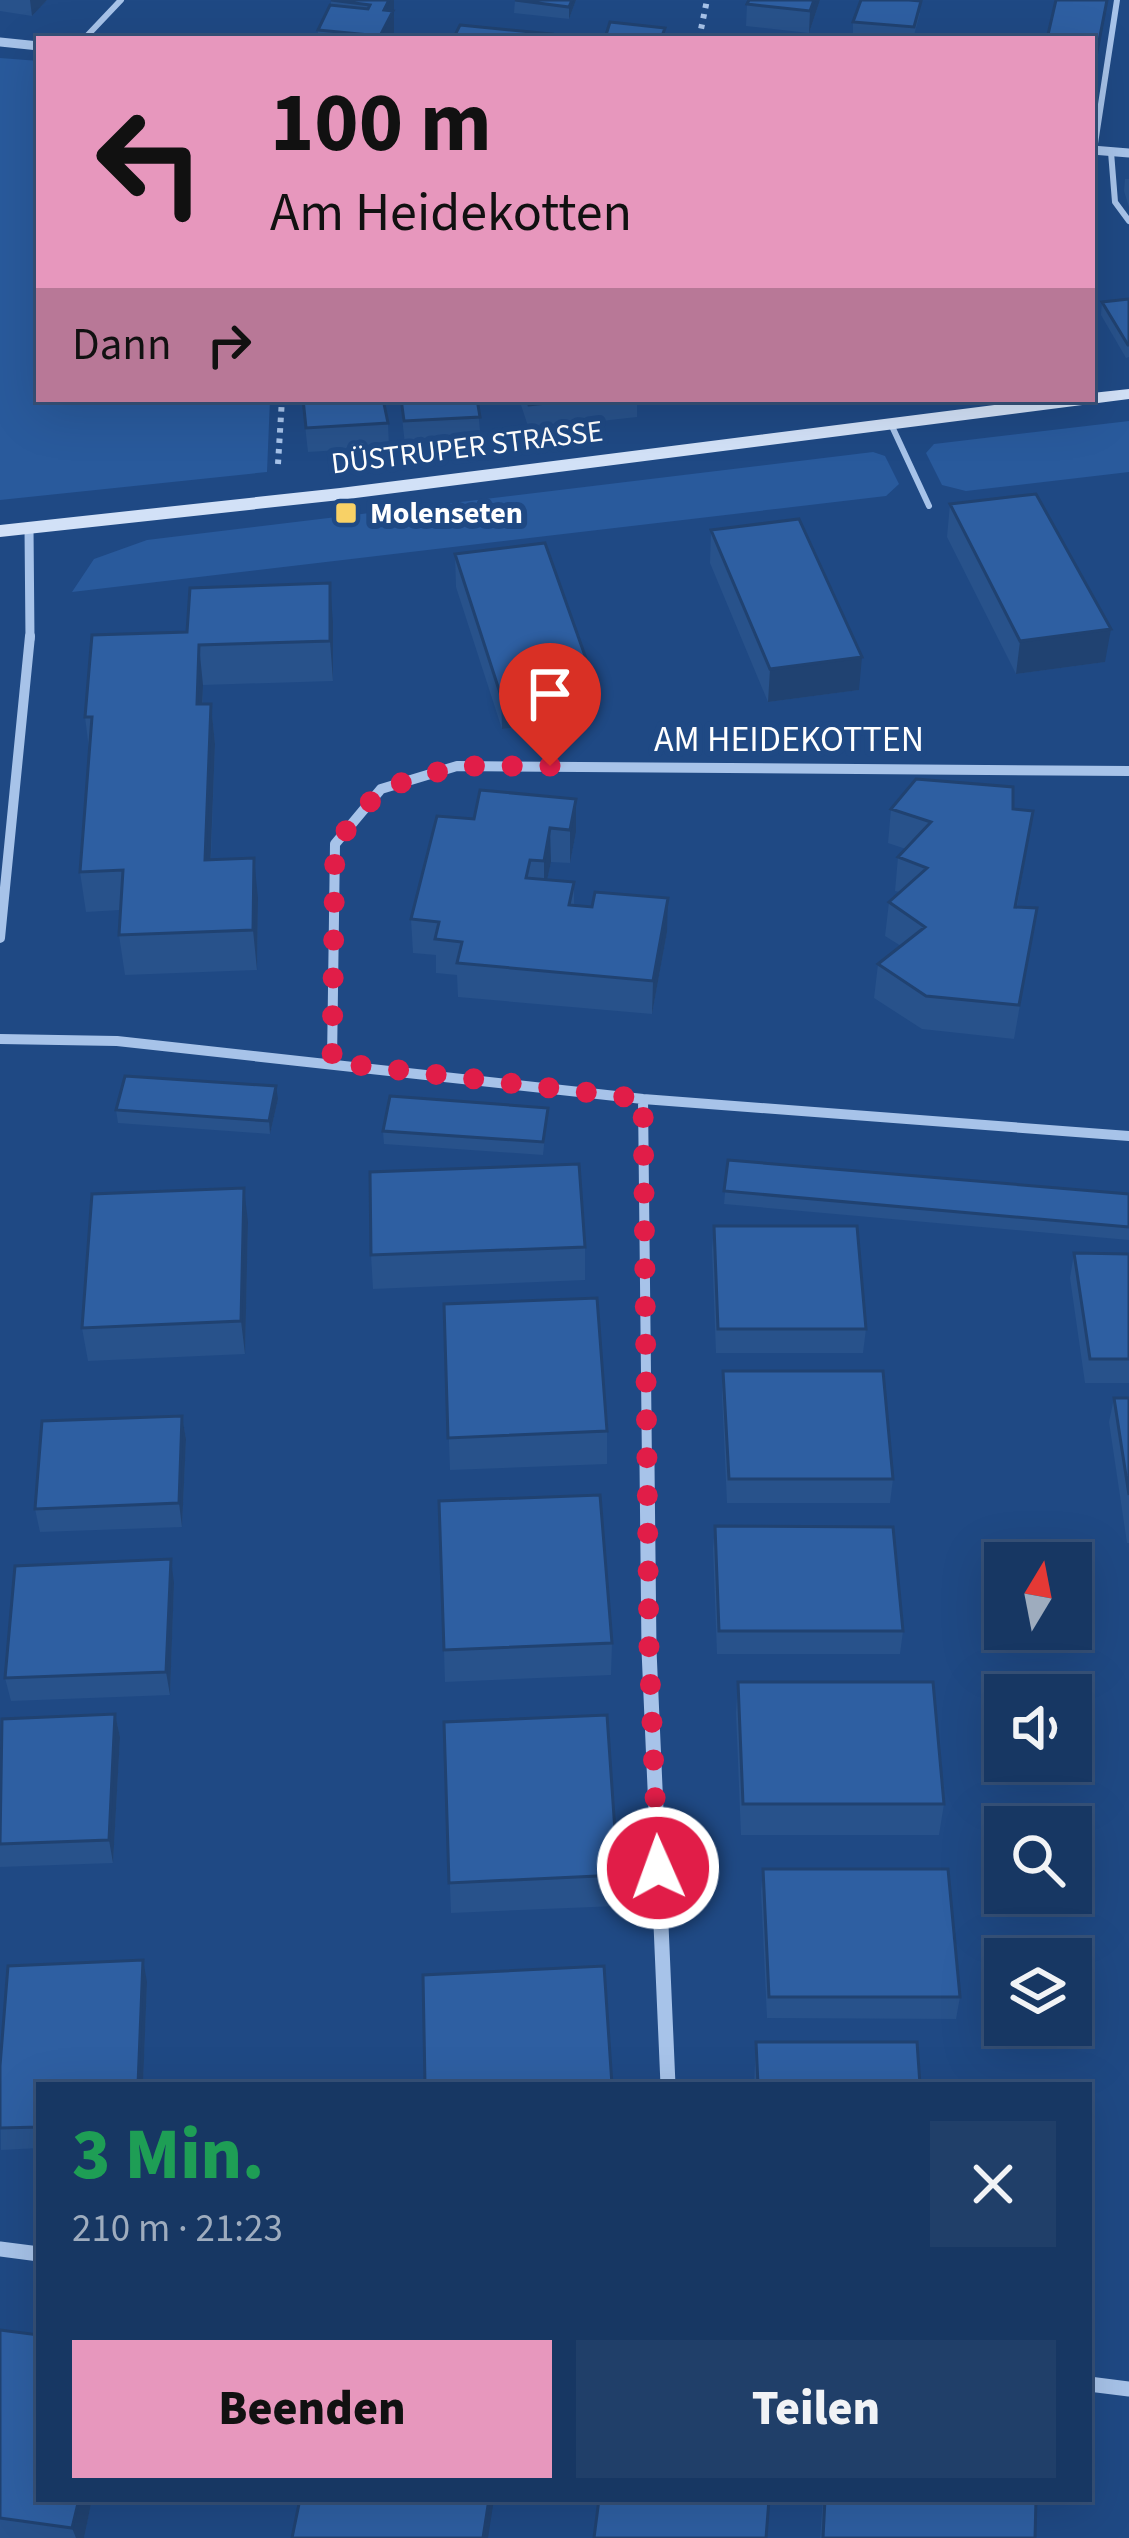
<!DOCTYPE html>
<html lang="de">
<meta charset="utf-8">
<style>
body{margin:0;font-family:"Source Sans 3",sans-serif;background:#203f69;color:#f1f3f6;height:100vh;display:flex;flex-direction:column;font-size:45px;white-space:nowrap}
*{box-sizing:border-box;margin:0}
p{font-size:39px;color:#9eacbe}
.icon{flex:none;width:66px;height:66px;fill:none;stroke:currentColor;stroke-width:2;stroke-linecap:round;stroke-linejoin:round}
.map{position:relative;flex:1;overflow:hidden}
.side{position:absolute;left:36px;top:2082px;width:1056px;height:420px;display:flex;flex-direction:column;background:#173763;border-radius:0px;box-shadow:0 12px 48px #0002,0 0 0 3px #365178}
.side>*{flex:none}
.banner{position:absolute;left:36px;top:36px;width:1059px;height:366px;border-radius:0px;box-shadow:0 12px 48px #0002,0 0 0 3px #365178;background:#e797bd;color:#111;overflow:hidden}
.needle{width:78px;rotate:10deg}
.fabs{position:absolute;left:984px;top:1542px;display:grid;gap:24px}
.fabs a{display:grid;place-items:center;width:108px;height:108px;border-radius:0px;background:#173763;box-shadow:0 12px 48px #0002,0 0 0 3px #365178;font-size:60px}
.pin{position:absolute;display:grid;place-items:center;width:102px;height:102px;color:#fff;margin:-123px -51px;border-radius:50% 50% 50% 0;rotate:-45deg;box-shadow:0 0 12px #0007}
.pin .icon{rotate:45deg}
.me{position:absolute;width:132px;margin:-66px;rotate:358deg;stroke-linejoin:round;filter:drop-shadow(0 0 9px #0008)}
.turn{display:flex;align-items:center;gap:42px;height:252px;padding:0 36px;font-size:54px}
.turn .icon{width:156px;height:156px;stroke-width:2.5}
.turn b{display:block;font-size:84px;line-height:102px}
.then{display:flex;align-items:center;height:114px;padding:0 36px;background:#0003;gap:24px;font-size:45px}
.round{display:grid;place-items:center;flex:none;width:126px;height:126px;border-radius:0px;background:#203f69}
.overview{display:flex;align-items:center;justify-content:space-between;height:204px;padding:0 36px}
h1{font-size:72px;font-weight:800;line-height:90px;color:#1e9e55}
.cta{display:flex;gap:24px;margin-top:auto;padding:24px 36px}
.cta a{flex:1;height:138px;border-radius:0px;background:#e797bd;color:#111;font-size:48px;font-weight:800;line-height:138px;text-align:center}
.cta a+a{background:#203f69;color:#f1f3f6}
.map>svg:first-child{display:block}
</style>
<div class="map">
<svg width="1129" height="2538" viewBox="0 0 1129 2538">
<rect width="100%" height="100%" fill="#1f4984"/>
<!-- green -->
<path fill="#295a9c" d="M 0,58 L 39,61 L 39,399 L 270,399 L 267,472 L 0,500 Z
M 1129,421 L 1129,472 L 966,491 L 942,485 L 926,453 L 934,444 Z
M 873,452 L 885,456 L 899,484 L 886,496 L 72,592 L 94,559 L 147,540 Z"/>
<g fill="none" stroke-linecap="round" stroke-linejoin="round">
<!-- path -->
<path stroke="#a7c3e9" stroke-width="6" stroke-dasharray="4.5 6" stroke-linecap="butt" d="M 699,39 L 707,0
M 278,464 L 282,399"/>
<!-- lane -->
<path stroke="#a7c3e9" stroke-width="6" d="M 84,39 L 121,0
M 1094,150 L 1117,0
M 1111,152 L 1115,202 L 1129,221
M 890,422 L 929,506"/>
<!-- street-far2 -->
<path stroke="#a7c3e9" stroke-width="9" d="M 0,42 L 39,46
M 1092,150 L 1129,153
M 29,528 L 30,639"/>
<!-- street-far1 -->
<path stroke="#a7c3e9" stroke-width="10" d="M 0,938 L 30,636
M 0,1039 L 117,1041 L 643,1099 L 1129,1136
M 332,1062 L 335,844 L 381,789 L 457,766 L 1129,771
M 643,1099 L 647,1467"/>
<!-- street -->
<path stroke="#a7c3e9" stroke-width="15" d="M 647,1464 L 649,1650 L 668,2085
M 0,2249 L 39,2254
M 1089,2384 L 1129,2389"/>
<!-- secondary -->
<path fill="#d2e1f7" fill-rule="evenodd" d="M 1129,389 L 1129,399 L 340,500 L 0,537 L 0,525 L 340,488 L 1042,399 L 1092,399 L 1092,393 Z"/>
</g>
<!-- wall -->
<path fill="#28528b" d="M 0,0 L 47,0 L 32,16 L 0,11 Z
M 331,0 L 394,0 L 394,33 L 391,39 L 318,39 L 318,30 L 331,5 Z
M 515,0 L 576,0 L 569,19 L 514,13 Z
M 820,0 L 809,33 L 746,26 L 747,4 Z
M 920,13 L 913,39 L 853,33 L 853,22 Z
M 606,35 L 665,39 L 606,39 Z
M 1125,179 L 1129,179 L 1129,207 L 1124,191 Z
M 1129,300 L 1129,357 L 1126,358 L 1101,315 L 1102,302 Z
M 302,399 L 388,423 L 389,447 L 308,452 Z
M 400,399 L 477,399 L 481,441 L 405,445 Z
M 519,399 L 637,399 L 637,417 L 529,429 Z
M 748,399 L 794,399 L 749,403 Z
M 950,504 L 1105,662 L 1016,674 L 947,537 Z
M 711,530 L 859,690 L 768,702 L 710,563 Z
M 455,554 L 595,684 L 595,717 L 502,729 L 456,587 Z
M 333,623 L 333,681 L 203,685 L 203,704 L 211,704 L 215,744 L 211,859 L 258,898 L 257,970 L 125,975 L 119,935 L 120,910 L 86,912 L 80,872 L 89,749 L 85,717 L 187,632 Z
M 576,799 L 576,832 L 570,863 L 551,862 L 547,880 L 574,882 L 574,905 L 667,932 L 652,1014 L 458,997 L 457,975 L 436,973 L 436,955 L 413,953 L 411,919 L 474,819 Z
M 891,809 L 1033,811 L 1017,907 L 1037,908 L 1014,1039 L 922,1029 L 874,998 L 878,964 L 901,946 L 885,936 L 889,902 L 900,892 L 895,891 L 898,857 L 906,849 L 888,843 Z
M 278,1099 L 270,1134 L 118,1123 L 116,1110 Z
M 548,1108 L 543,1155 L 384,1144 L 383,1131 Z
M 728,1160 L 1129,1194 L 1129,1240 L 724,1204 Z
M 248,1222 L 245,1354 L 88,1361 L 82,1328 Z
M 714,1226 L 866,1329 L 863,1353 L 716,1353 L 712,1250 Z
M 585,1247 L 585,1280 L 373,1289 L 371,1255 Z
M 1074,1253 L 1129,1254 L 1129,1383 L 1085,1383 L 1070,1278 Z
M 444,1304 L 607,1431 L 607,1464 L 450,1470 Z
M 723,1371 L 893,1479 L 890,1503 L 727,1503 L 722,1395 Z
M 1114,1398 L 1129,1398 L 1129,1543 L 1127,1543 L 1109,1422 Z
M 182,1416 L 186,1439 L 182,1527 L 40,1532 L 35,1509 Z
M 439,1501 L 612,1643 L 611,1675 L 445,1682 Z
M 715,1526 L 903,1631 L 900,1654 L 717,1654 L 713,1549 Z
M 174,1583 L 170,1695 L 11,1701 L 5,1678 Z
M 738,1682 L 944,1804 L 939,1835 L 741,1835 L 736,1713 Z
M 115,1714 L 120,1737 L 113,1863 L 0,1867 L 0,1741 Z
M 444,1722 L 618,1875 L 617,1906 L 451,1913 Z
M 763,1869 L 960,1997 L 956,2019 L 767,2018 L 761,1892 Z
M 147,1982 L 143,2085 L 39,2085 L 39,2148 L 1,2150 L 0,2066 Z
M 756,2042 L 920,2085 L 754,2085 Z
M 0,2330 L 39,2499 L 92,2499 L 84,2538 L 0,2538 Z
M 823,2499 L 1036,2499 L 1035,2538 L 820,2538 Z"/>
<!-- shaded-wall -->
<path fill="#204271" d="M 30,0 L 47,0 L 32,16 Z
M 389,0 L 394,0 L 394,33 L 391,39 L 381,39 L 384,10 Z
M 572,0 L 576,0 L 569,19 L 569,7 Z
M 814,0 L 820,0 L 809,33 L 810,11 Z
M 1107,0 L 1108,0 L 1092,82 L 1094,67 Z
M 330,583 L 333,623 L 333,681 L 330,641 Z
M 1111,629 L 1105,662 L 1016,674 L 1020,641 Z
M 199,645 L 203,685 L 201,744 L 197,704 Z
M 862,657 L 859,690 L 768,702 L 770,669 Z
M 595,684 L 595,717 L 502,729 L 501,696 Z
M 211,704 L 215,744 L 209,900 L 205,860 Z
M 576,799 L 576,832 L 570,863 L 570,830 Z
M 550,828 L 551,862 L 544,894 L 544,861 Z
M 254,858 L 258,898 L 257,970 L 253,930 Z
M 668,898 L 667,932 L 652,1014 L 653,981 Z
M 276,1086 L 278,1099 L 270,1134 L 269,1121 Z
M 244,1188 L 248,1222 L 245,1354 L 241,1321 Z
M 182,1416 L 186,1439 L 182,1527 L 179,1503 Z
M 171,1559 L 174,1583 L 170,1695 L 166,1672 Z
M 115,1714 L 120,1737 L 113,1863 L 109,1840 Z
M 143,1960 L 147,1982 L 143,2085 L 138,2085 Z
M 79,2499 L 92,2499 L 84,2538 L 76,2538 L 72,2528 Z
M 489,2499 L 494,2499 L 488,2538 L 483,2538 Z"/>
<!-- building -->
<path fill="#2e5fa2" stroke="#204271" stroke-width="3" d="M 331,0 L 389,0 L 384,10 L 393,11 L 380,36 L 318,30 L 330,5 L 368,9 L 370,5 Z
M 515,0 L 572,0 L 569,7 Z
M 749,0 L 814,0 L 810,11 L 747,4 Z
M 861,0 L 909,0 L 921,1 L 914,27 L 853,22 Z
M 1056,0 L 1107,0 L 1094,67 L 1092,67 L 1092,39 L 1047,39 Z
M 610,22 L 665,28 L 661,39 L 606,35 Z
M 460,25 L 552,34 L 550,39 L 453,39 Z
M 1129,299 L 1129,345 L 1128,345 L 1102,302 Z
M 303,399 L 383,399 L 388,423 L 306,428 Z
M 401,399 L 477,399 L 480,417 L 404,421 Z
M 527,399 L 585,399 L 529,405 Z
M 1036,494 L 1111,629 L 1020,641 L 950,504 Z
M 799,519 L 862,657 L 770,669 L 711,530 Z
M 545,543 L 595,684 L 501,696 L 455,554 Z
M 330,583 L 330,641 L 199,645 L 197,704 L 211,704 L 205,860 L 254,858 L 253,930 L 119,935 L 123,870 L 80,872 L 92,717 L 85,717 L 92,635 L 187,632 L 190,588 Z
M 916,779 L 1013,787 L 1013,809 L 1033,811 L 1015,907 L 1037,908 L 1019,1005 L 926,996 L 878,964 L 925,927 L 889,902 L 927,868 L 898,857 L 931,822 L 891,809 Z
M 480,790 L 576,799 L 570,830 L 550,828 L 544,861 L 530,860 L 526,878 L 574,882 L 569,905 L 592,907 L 595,892 L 668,898 L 653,981 L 457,963 L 462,942 L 435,939 L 439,922 L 411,919 L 437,816 L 474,819 Z
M 125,1076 L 276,1086 L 269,1121 L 116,1110 Z
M 390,1096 L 548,1108 L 543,1142 L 383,1131 Z
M 728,1160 L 1129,1194 L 1129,1227 L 724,1191 Z
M 579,1164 L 585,1247 L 371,1255 L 370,1172 Z
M 244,1188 L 241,1321 L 82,1328 L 92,1194 Z
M 714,1226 L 857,1226 L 866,1329 L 718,1329 Z
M 1074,1253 L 1129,1254 L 1129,1359 L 1090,1359 Z
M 597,1298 L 607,1431 L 448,1438 L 444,1304 Z
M 723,1371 L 883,1371 L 893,1479 L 729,1479 Z
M 1114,1398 L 1129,1398 L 1129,1495 Z
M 182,1416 L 179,1503 L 35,1509 L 42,1421 Z
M 600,1495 L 612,1643 L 444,1650 L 439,1501 Z
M 715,1526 L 893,1527 L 903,1631 L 719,1631 Z
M 171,1559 L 166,1672 L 5,1678 L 15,1566 Z
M 738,1682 L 933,1682 L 944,1804 L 743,1804 Z
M 115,1714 L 109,1840 L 0,1844 L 2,1719 Z
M 607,1715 L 618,1875 L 449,1883 L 444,1722 Z
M 763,1869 L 948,1869 L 960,1997 L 769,1997 Z
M 143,1960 L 138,2085 L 39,2085 L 39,2127 L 0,2128 L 0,2066 L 8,1966 Z
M 604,1966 L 612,2085 L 425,2085 L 423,1975 Z
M 756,2042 L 917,2042 L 920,2085 L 758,2085 Z
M 0,2330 L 39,2335 L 39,2499 L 79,2499 L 72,2528 L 0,2518 Z
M 300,2499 L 489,2499 L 483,2538 L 292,2538 Z
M 599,2499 L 769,2499 L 766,2538 L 594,2538 Z
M 825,2499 L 1036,2499 L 1035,2538 L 823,2538 Z"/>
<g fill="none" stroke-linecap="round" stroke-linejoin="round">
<!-- route -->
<path stroke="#e11d48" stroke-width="21" stroke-dasharray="0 37.8" d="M 550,766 L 457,766 L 381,789 L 335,844 L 332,1062 L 643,1099 L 649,1650 L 658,1868"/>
</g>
<!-- markers -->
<rect fill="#f8d166" stroke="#1f4984" stroke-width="4.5" x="334" y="501" width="24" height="24" rx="6"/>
<g text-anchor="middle" stroke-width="12" stroke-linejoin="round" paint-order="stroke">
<!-- far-street labels -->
<g font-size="30" fill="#fff" stroke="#1f4984">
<text transform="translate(467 447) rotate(-7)" y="10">DÜSTRUPER STRASSE</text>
</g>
<!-- far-poi labels -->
<g font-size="30" font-weight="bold" fill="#fff" stroke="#1f4984" text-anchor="start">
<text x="370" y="523">Molenseten</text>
</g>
<!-- street labels -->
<g font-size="36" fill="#fff" stroke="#1f4984">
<text x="789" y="751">AM HEIDEKOTTEN</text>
</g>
</g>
</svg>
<div class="fabs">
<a><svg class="needle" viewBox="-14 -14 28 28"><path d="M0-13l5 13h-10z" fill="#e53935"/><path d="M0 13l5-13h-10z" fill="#9eacbe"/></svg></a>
<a><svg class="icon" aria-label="sound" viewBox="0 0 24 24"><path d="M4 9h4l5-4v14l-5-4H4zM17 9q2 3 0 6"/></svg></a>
<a><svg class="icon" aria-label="search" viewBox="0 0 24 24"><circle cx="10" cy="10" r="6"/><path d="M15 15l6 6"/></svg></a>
<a><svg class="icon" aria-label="layers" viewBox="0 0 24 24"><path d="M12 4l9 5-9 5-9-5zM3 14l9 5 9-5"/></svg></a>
</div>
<div class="pin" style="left:550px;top:766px;background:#d93025"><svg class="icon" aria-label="arrive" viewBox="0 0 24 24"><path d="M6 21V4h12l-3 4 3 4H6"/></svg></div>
<svg class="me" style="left:658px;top:1868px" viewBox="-20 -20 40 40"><circle r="17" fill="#e11d48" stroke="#fff" stroke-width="3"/><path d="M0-11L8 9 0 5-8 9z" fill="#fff"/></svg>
<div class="banner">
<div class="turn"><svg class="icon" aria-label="left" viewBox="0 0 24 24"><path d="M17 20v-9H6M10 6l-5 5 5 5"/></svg><div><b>100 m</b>Am Heidekotten</div></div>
<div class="then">Dann<svg class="icon" aria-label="right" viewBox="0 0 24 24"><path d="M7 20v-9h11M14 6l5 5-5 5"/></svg></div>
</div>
<section class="side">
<div class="overview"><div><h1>3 Min.</h1><p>210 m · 21:23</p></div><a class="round"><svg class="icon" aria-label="close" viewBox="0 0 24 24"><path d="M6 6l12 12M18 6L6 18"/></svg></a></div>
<div class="cta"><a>Beenden</a><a>Teilen</a></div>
</section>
</div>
